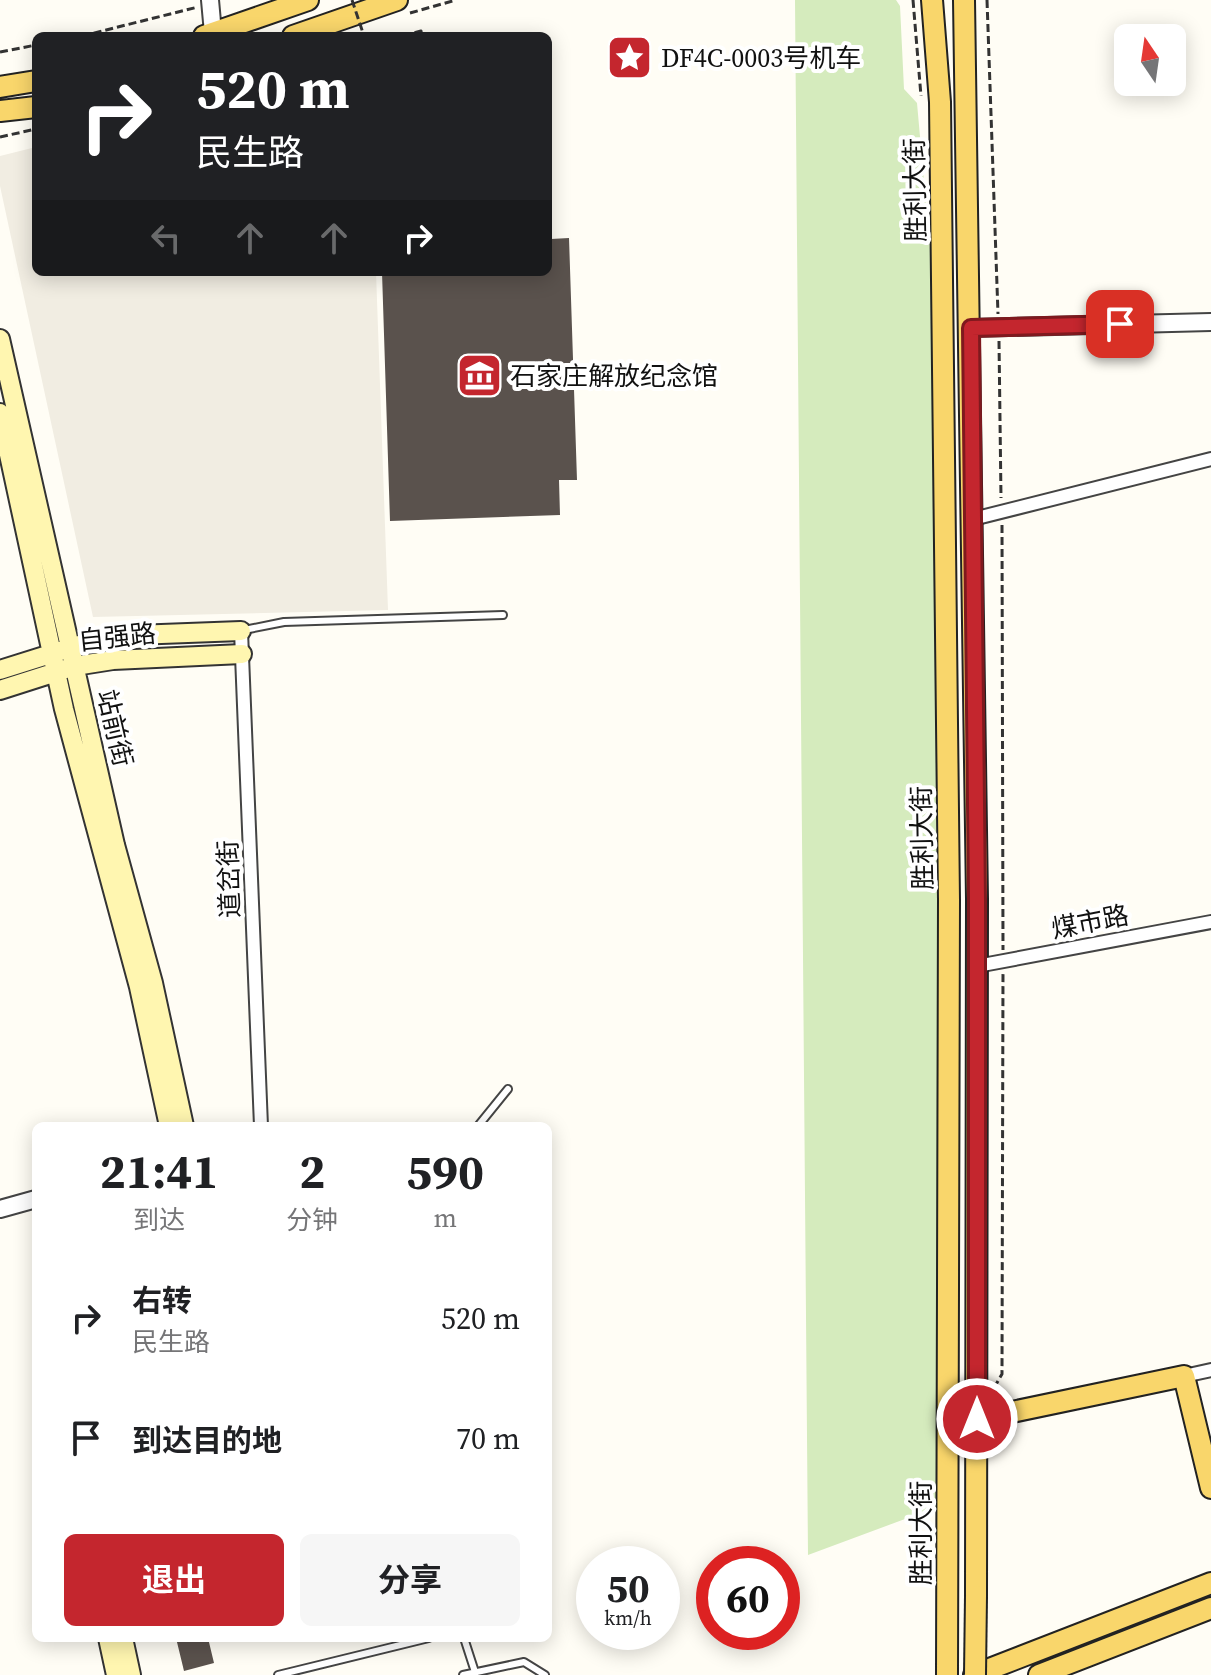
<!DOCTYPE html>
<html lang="zh">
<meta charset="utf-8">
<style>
body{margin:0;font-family:"Source Serif 4","Noto Sans SC",serif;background:#f6f6f6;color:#202124;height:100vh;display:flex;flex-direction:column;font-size:30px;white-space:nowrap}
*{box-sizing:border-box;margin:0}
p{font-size:26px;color:#757577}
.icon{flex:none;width:44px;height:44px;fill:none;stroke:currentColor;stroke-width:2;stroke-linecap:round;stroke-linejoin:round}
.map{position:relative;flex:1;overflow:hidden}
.sheet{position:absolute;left:32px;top:1122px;width:520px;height:520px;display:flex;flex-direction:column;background:#fff;border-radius:12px;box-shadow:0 4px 20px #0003}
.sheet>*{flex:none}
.hud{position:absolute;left:32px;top:32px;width:520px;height:244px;border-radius:12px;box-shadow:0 4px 20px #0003;background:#202124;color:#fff;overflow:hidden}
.needle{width:52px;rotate:347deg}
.tools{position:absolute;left:1114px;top:24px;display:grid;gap:16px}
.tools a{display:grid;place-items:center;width:72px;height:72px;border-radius:12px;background:#fff;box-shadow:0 4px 20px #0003;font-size:40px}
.speed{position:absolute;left:576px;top:1546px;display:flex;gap:16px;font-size:40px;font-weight:700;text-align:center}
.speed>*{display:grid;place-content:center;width:104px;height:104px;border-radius:50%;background:#fff;box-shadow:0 4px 20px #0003;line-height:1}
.speed small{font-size:20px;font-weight:400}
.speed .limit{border:12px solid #d22;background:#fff;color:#111}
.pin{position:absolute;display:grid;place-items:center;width:68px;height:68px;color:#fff;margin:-34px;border-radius:16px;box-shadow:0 4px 12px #0006}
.me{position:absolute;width:88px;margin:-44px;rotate:0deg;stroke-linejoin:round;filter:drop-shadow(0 0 6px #0008)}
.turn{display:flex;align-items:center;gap:28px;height:168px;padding:0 32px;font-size:36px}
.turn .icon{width:104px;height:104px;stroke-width:2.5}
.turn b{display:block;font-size:56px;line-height:68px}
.lanes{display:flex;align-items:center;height:76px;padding:0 32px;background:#0003;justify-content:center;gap:40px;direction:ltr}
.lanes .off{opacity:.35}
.eta{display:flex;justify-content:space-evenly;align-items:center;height:136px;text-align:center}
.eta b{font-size:48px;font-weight:700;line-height:56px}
.action{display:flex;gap:16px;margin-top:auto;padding:16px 32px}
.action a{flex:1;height:92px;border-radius:12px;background:#c4262e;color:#fff;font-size:32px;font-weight:700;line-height:92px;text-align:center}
.action a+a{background:#f6f6f6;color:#202124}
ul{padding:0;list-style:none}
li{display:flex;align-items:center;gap:24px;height:120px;padding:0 32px}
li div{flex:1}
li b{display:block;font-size:30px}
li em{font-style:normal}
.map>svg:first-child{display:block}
</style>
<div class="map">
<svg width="1211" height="1675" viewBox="0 0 1211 1675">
<rect width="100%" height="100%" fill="#fffdf5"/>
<!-- green -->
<path fill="#d5ebbd" d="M 795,0 L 896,0 L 900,6 L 904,89 L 917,103 L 934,293 L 940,1506 L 808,1555 Z"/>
<!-- plaza -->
<path fill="#f1ede2" d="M 36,147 L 36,272 L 376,272 L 388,610 L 93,617 L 0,186 L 0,156 Z"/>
<!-- building -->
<path fill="#5a524d" d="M 548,210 L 551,239 L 569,238 L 577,480 L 559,480 L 560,515 L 390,521 L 382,272 L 548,272 Z
M 176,1638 L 208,1638 L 214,1663 L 184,1671 Z"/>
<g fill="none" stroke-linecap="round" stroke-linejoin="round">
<defs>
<path id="service" d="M 244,630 L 284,622 L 503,615
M 478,1126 L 508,1089
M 464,1638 L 475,1672
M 278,1675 L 429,1638
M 463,1675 L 524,1662 L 545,1675"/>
<path id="minor" d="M 973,519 L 1211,459
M 241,631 L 261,1126
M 977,966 L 1211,922
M 1184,1376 L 1211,1370"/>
<path id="tertiary" d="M 210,0 L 213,33
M 971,328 L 1211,322
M 0,1209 L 36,1199"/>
<path id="secondary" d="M 0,339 L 115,845 L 153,983 L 184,1126
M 0,413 L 64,709 L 139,987 L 169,1126
M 0,670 L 108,636 L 241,631
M 0,690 L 75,666 L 113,660 L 242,654
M 108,1638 L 116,1675
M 123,1638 L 131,1675"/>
<path id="primary" d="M 932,0 L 940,102 L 949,900 L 947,1675
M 964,0 L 977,899 L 976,1596
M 204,36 L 308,0
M 293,36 L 397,0
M 0,87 L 36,81
M 0,111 L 36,107
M 964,1422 L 1184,1376 L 1211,1488
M 974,1675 L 1211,1583
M 1039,1675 L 1211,1608"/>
</defs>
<!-- service casing -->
<use href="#service" stroke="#444" stroke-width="10"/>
<!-- minor casing -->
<use href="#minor" stroke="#444" stroke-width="16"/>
<!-- tertiary casing -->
<use href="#tertiary" stroke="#444" stroke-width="20"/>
<!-- secondary casing -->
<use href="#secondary" stroke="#333" stroke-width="22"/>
<!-- primary casing -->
<use href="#primary" stroke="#222" stroke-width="24"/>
<!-- path -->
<path stroke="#333" stroke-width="3" stroke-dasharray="8 4" stroke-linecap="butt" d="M 913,0 L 921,96
M 987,0 L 998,314
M 410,13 L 456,0
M 82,36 L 198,7
M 403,36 L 421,31 L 422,36
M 0,52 L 36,45
M 0,137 L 36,129
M 999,341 L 1001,498
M 1002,525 L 1003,950
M 994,1388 L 1002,1374 L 1003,973"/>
<!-- service -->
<use href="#service" stroke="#fff" stroke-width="6"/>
<!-- minor -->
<use href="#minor" stroke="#fff" stroke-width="12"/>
<!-- tertiary -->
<use href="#tertiary" stroke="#fff" stroke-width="16"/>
<!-- secondary -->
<use href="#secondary" stroke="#fff6b0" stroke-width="18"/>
<!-- primary -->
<use href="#primary" stroke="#f9d66b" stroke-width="20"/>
<defs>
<path id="primary-bridge" d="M 975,1675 L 976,1596"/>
</defs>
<!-- primary-bridge casing -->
<use href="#primary-bridge" stroke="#222" stroke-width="24" stroke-linecap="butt"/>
<!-- path-bridge -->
<path stroke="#333" stroke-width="3" stroke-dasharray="8 4" stroke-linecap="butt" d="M 352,0 L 364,36"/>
<!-- primary-bridge -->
<use href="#primary-bridge" stroke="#f9d66b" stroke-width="20"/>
</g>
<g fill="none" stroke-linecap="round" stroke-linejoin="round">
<defs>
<path id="route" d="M 977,1419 L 977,899 L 971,328 L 1120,324"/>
</defs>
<!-- route casing -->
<use href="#route" stroke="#7f191e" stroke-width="20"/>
<!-- route -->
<use href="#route" stroke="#c4262e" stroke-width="14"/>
</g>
<!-- icons -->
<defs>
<symbol id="sight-square" viewBox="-11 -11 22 22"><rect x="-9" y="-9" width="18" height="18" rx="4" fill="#c4262e" stroke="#fff"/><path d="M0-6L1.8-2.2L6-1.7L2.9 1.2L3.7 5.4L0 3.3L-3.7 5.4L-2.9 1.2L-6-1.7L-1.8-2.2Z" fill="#fff"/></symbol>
<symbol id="museum-square" viewBox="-11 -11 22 22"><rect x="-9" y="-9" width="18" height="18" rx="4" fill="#c4262e" stroke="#fff"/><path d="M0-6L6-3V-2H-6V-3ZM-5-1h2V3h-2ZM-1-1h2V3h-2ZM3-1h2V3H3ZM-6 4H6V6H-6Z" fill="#fff"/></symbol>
</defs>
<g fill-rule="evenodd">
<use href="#sight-square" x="604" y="32" width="51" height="51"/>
<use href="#museum-square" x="454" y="350" width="51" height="51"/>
</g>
<g text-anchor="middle" stroke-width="8" stroke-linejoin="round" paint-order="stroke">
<!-- poi labels -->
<g font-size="26" fill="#111" stroke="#fff" text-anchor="start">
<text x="661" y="67">DF4C-0003号机车</text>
<text x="510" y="385">石家庄解放纪念馆</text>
</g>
<!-- street labels -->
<g font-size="26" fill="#111" stroke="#fff">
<text transform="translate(915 190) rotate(-91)" y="9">胜利大街</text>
<text transform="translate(117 637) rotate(-6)" y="9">自强路</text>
<text transform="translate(115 728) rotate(77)" y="9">站前街</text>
<text transform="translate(922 838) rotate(-91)" y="9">胜利大街</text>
<text transform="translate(229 879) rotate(-92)" y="9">道岔街</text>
<text transform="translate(1090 922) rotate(-11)" y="9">煤市路</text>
<text transform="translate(921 1533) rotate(-90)" y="9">胜利大街</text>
</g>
</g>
</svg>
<div class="tools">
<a><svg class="needle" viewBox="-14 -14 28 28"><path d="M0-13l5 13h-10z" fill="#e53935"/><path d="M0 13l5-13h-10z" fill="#757577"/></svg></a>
</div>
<div class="speed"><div>50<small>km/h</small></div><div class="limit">60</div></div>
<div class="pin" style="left:1120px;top:324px;background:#d93025"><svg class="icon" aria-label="arrive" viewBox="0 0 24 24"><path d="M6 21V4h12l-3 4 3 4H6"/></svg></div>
<svg class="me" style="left:977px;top:1419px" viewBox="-20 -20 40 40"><circle r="17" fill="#c4262e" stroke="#fff" stroke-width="3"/><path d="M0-11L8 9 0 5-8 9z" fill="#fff"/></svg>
<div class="hud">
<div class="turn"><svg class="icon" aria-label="right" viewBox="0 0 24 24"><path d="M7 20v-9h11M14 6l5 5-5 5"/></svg><div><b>520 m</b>民生路</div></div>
<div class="lanes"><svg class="icon off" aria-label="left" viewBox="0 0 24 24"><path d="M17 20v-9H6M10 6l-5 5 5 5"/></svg><svg class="icon off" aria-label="ahead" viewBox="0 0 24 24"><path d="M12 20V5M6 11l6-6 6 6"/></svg><svg class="icon off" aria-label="ahead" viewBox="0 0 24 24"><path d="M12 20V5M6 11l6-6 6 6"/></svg><svg class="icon" aria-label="right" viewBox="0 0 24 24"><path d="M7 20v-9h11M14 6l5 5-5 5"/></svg></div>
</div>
<section class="sheet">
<div class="eta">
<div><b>21:41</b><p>到达</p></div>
<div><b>2</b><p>分钟</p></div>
<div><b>590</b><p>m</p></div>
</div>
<ul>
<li><svg class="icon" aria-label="right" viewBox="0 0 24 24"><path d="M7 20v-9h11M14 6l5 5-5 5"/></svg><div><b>右转</b><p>民生路</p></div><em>520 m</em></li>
<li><svg class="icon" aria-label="arrive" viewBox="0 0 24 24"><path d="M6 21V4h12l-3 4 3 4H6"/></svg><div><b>到达目的地</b></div><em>70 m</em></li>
</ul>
<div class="action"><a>退出</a><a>分享</a></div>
</section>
</div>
